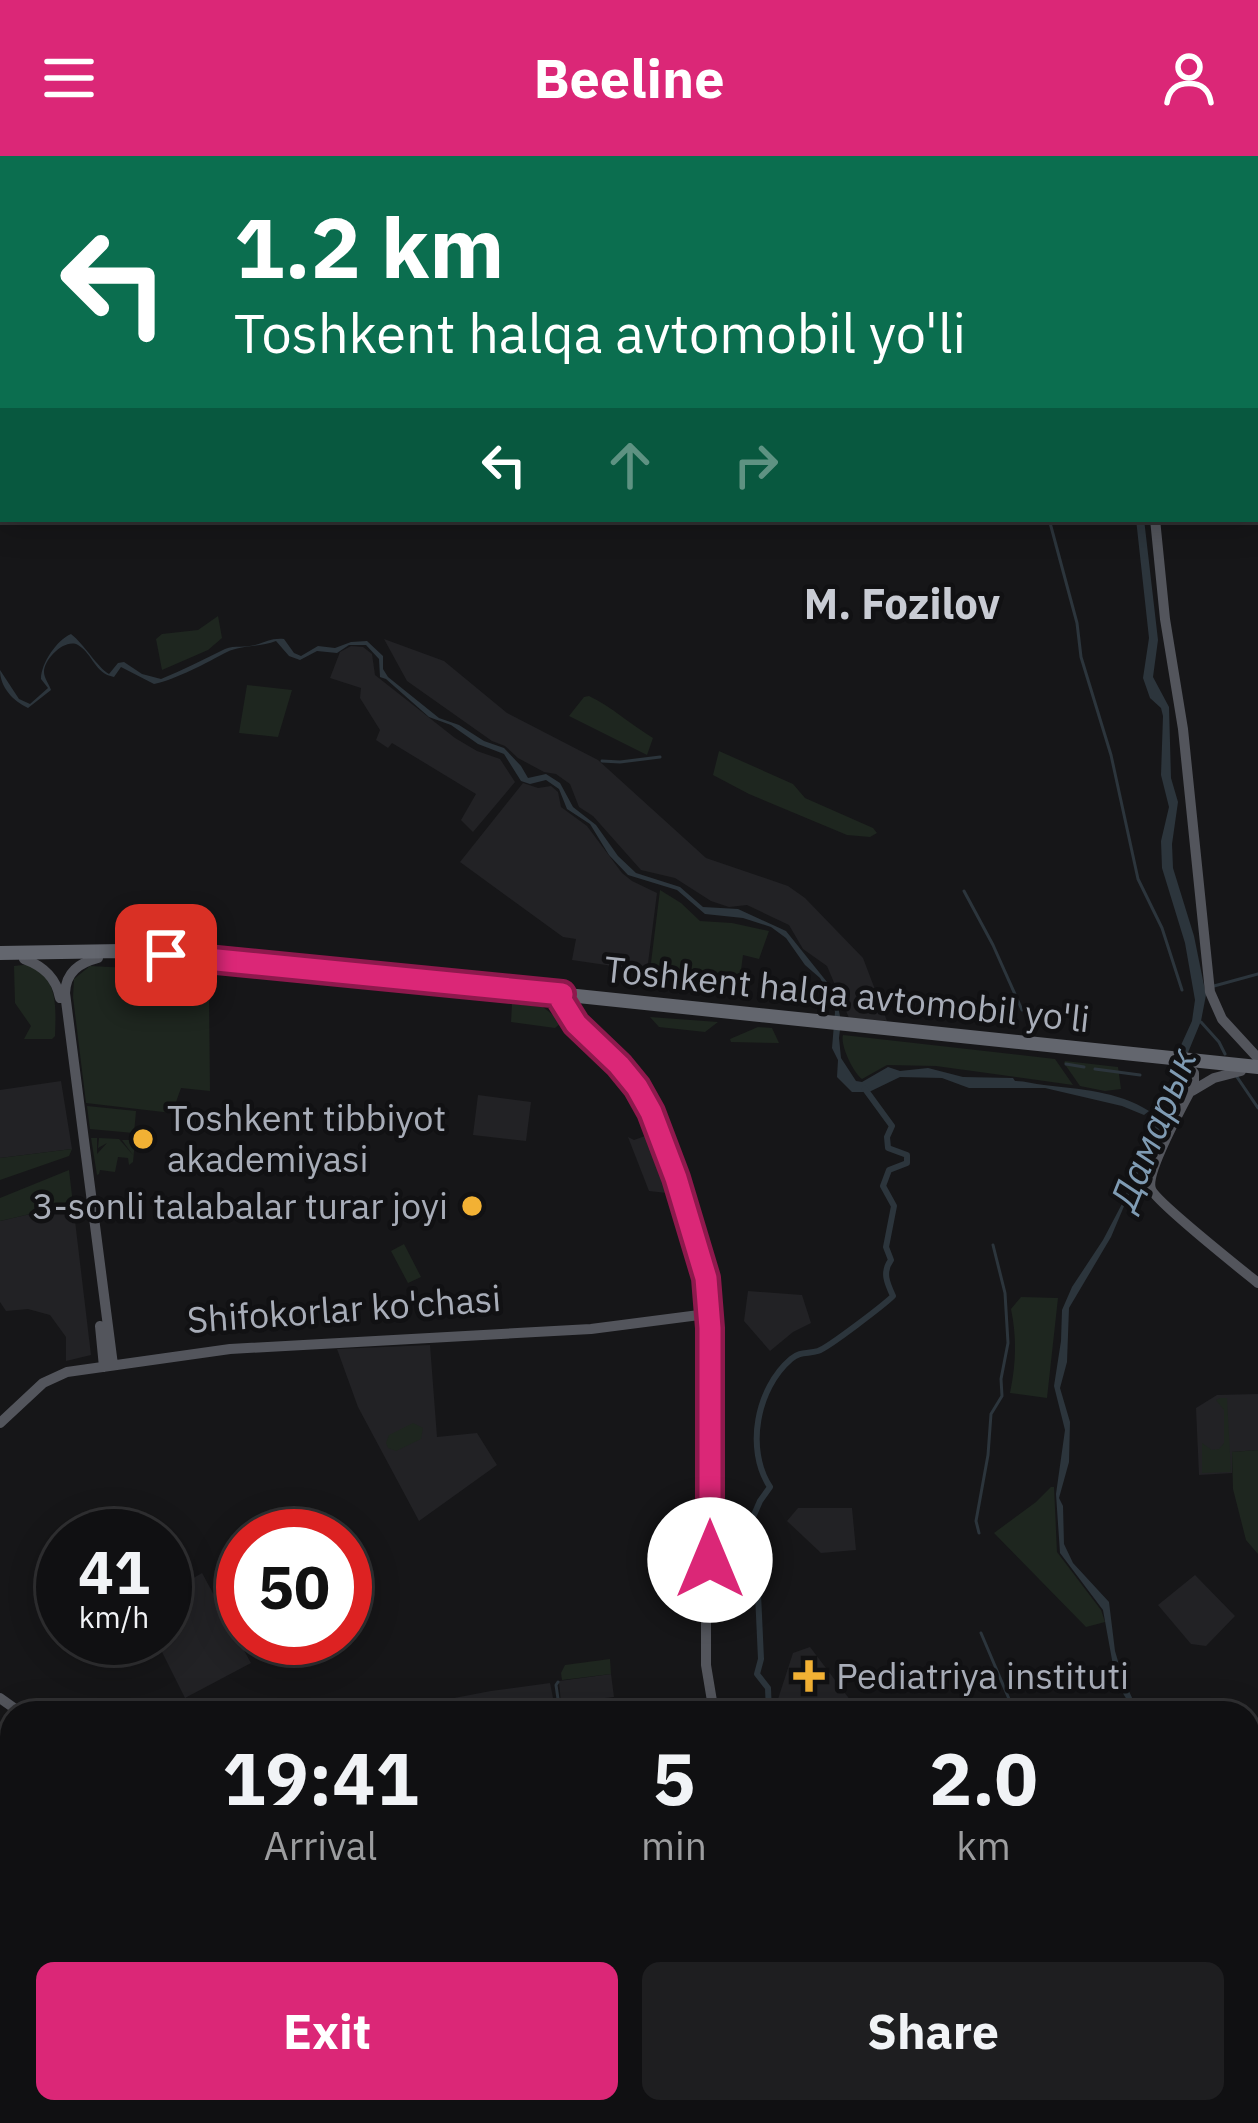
<!DOCTYPE html>
<meta charset="utf-8">
<style>
body{margin:0;font-family:"IBM Plex Sans",sans-serif;background:#1e1e20;color:#f1f3f6;height:100vh;display:flex;flex-direction:column;font-size:45px;white-space:nowrap}
*{box-sizing:border-box;margin:0}
p{font-size:39px;color:#9c9d9f}
.icon{flex:none;width:66px;height:66px;fill:none;stroke:currentColor;stroke-width:2;stroke-linecap:round;stroke-linejoin:round}
.map{position:relative;flex:1;overflow:hidden}
.side{position:absolute;left:0px;top:1545px;width:1260px;height:423px;display:flex;flex-direction:column;background:#101012;border-radius:36px 36px 0 0;box-shadow:0 6px 30px #0003,0 0 0 3px #303032}
.side>*{flex:none}
.hud{position:absolute;left:0px;top:0px;width:1260px;height:366px;box-shadow:0 6px 30px #0003,0 0 0 3px #303032;background:#0b6e4f;color:#fff;overflow:hidden}
.speed{position:absolute;left:36px;top:1353px;display:flex;gap:24px;font-size:60px;font-weight:700;text-align:center}
.speed>*{display:grid;place-content:center;width:156px;height:156px;border-radius:50%;background:#101012;box-shadow:0 6px 30px #0003,0 0 0 3px #303032;line-height:1}
.speed small{font-size:30px;font-weight:400}
.speed .limit{border:18px solid #d22;background:#fff;color:#111}
.pin{position:absolute;display:grid;place-items:center;width:102px;height:102px;color:#fff;margin:-51px;border-radius:24px;box-shadow:0 6px 18px #0006}
.me{position:absolute;width:132px;margin:-66px;rotate:0deg;stroke-linejoin:round;filter:drop-shadow(0 0 9px #0008)}
.turn{display:flex;align-items:center;gap:42px;height:252px;padding:0 36px;font-size:54px}
.turn .icon{width:156px;height:156px;stroke-width:2.5}
.turn b{display:block;font-size:84px;line-height:102px}
.lanes{display:flex;align-items:center;height:114px;padding:0 36px;background:#0003;justify-content:center;gap:60px;direction:ltr}
.lanes .off{opacity:.35}
.eta{display:flex;justify-content:space-evenly;align-items:center;height:204px;text-align:center}
.eta b{font-size:72px;font-weight:700;line-height:84px}
.action{display:flex;gap:24px;margin-top:auto;padding:24px 36px}
.action a{flex:1;height:138px;border-radius:18px;background:#db2777;color:#fff;font-size:48px;font-weight:700;line-height:138px;text-align:center}
.action a+a{background:#1e1e20;color:#f1f3f6}
header{display:flex;justify-content:space-between;align-items:center;height:156px;padding:0 36px;background:#db2777;color:#fff;font-size:54px;font-weight:700}
.map>svg:first-child{display:block}
</style>
<header><svg class="icon" aria-label="menu" viewBox="0 0 24 24"><path d="M4 6h16M4 12h16M4 18h16"/></svg>Beeline<svg class="icon" aria-label="person" viewBox="0 0 24 24"><circle cx="12" cy="8" r="4"/><path d="M4 21q1-7 8-7t8 7"/></svg></header>
<div class="map">
<svg width="1258" height="1967" viewBox="0 0 1258 1967">
<rect width="100%" height="100%" fill="#161618"/>
<!-- built -->
<path fill="#222225" d="M 384,483 L 444,505 L 507,557 L 598,604 L 706,702 L 788,730 L 805,742 L 863,802 L 887,865 L 849,862 L 827,810 L 803,793 L 789,769 L 747,749 L 729,751 L 711,745 L 675,722 L 641,714 L 593,660 L 579,651 L 570,628 L 556,618 L 544,616 L 518,602 L 505,590 L 492,585 L 407,525 Z
M 351,490 L 363,491 L 372,498 L 375,519 L 455,582 L 477,595 L 500,603 L 515,626 L 473,676 L 461,664 L 476,638 L 392,587 L 388,592 L 376,584 L 380,574 L 360,542 L 361,532 L 330,522 L 340,496 Z
M 523,627 L 538,632 L 551,630 L 558,636 L 561,651 L 587,670 L 622,717 L 632,725 L 657,737 L 647,815 L 572,804 L 576,783 L 563,781 L 460,706 Z
M 61,925 L 72,993 L 0,1002 L 0,934 Z
M 478,939 L 531,946 L 526,985 L 473,979 Z
M 648,979 L 667,1037 L 649,1035 L 628,981 L 634,984 Z
M 73,1048 L 91,1199 L 66,1205 L 66,1181 L 50,1159 L 28,1153 L 6,1155 L 0,1146 L 0,1065 Z
M 748,1135 L 802,1139 L 811,1167 L 793,1176 L 770,1195 L 744,1165 Z
M 430,1189 L 437,1281 L 477,1277 L 497,1309 L 419,1365 L 358,1251 L 337,1193 Z
M 1258,1238 L 1258,1294 L 1232,1296 L 1232,1317 L 1199,1319 L 1196,1252 L 1217,1239 Z
M 798,1352 L 852,1352 L 856,1394 L 821,1397 L 787,1365 Z
M 202,1417 L 251,1507 L 185,1542 L 155,1482 L 165,1482 L 165,1439 Z
M 1195,1419 L 1235,1460 L 1206,1490 L 1191,1488 L 1158,1449 Z
M 810,1491 L 860,1557 L 779,1557 L 778,1543 L 793,1497 Z
M 611,1518 L 614,1541 L 561,1547 L 559,1525 Z
M 550,1527 L 556,1557 L 415,1557 L 412,1550 L 491,1535 Z
M 1248,1732 L 1258,1738 L 1258,1844 L 1248,1853 Z
M 587,1956 L 655,1956 L 665,1967 L 597,1967 Z
M 665,1956 L 852,1956 L 862,1967 L 675,1967 Z"/>
<!-- green -->
<path fill="#1e261f" d="M 218,460 L 222,482 L 208,494 L 162,514 L 156,483 L 162,478 L 198,474 Z
M 247,529 L 292,534 L 278,581 L 239,577 Z
M 589,540 C 611,550 631,569 653,582 L 647,599 L 569,560 L 584,541 Z
M 719,595 L 793,628 L 805,642 L 873,672 L 877,677 L 870,681 L 847,679 L 749,638 L 713,619 Z
M 660,734 L 681,747 L 700,765 L 732,767 L 769,775 L 759,803 L 743,799 L 738,836 L 649,823 Z
M 32,808 C 58,825 56,851 55,880 L 52,883 L 24,883 L 31,870 L 15,847 L 14,810 Z
M 90,810 L 204,816 L 202,830 L 198,830 L 197,838 L 209,840 L 210,935 L 181,932 L 172,957 L 86,947 L 73,841 L 74,823 Z
M 512,848 L 543,851 L 562,866 L 555,872 L 511,866 Z
M 650,861 L 718,866 L 705,876 L 659,871 Z
M 758,871 L 772,872 L 779,887 L 731,886 L 730,883 Z
M 843,879 L 1055,903 L 1073,929 L 936,910 L 887,909 L 862,923 C 853,916 840,889 843,879 Z
M 1065,905 L 1118,911 L 1121,933 L 1105,935 L 1080,930 L 1064,907 Z
M 87,950 L 136,955 L 134,977 L 90,973 Z
M 91,982 L 97,982 L 97,998 L 107,987 L 98,992 L 99,982 L 119,983 L 133,999 L 122,984 L 135,984 L 133,1006 L 129,1009 L 128,1002 L 118,1001 L 115,1016 L 100,1014 L 99,1018 L 97,1019 Z
M 72,993 L 69,1000 L 0,1024 L 0,1002 Z
M 69,1014 L 73,1048 L 0,1065 L 0,1042 Z
M 404,1088 L 421,1121 L 408,1127 L 391,1095 Z
M 1021,1141 L 1058,1142 L 1047,1242 L 1010,1237 C 1016,1208 1017,1182 1011,1153 Z
M 1220,1242 L 1227,1242 L 1231,1316 L 1202,1317 L 1202,1287 L 1212,1294 L 1219,1293 L 1224,1287 L 1224,1254 L 1216,1244 Z
M 413,1267 L 423,1272 L 421,1283 L 396,1295 L 388,1292 L 386,1287 L 389,1279 Z
M 1258,1294 L 1258,1398 L 1246,1384 L 1233,1333 L 1232,1296 Z
M 1051,1331 L 1054,1331 L 1057,1396 L 1101,1454 L 1105,1466 L 1086,1471 L 994,1377 L 1036,1346 Z
M 610,1503 L 611,1518 L 562,1524 L 561,1517 L 565,1509 Z"/>
<!-- water -->
<path fill="#2c353c" d="M 1136,363 L 1144,363 L 1158,484 L 1153,521 L 1169,551 L 1171,622 L 1178,646 L 1172,688 L 1173,712 L 1194,780 L 1206,839 L 1201,865 L 1187,899 L 1177,898 L 1192,865 L 1195,844 L 1185,787 L 1162,712 L 1161,685 L 1169,651 L 1161,619 L 1163,560 L 1161,552 L 1150,542 L 1143,522 L 1149,482 Z
M 71,478 C 85,489 97,511 109,518 L 118,507 L 124,506 L 142,518 L 161,523 C 183,514 204,503 225,493 C 235,489 245,492 255,489 C 267,486 271,482 284,483 L 294,497 L 301,500 L 318,490 L 335,492 L 351,486 L 367,485 L 383,500 L 383,513 L 388,521 L 439,562 L 459,569 L 484,585 L 504,592 L 521,610 L 528,622 L 546,618 L 560,627 L 573,651 L 596,669 L 618,700 L 636,717 L 680,731 L 703,751 L 738,753 L 786,775 L 835,836 L 841,865 L 839,882 L 841,902 L 856,925 L 862,926 L 888,911 L 900,915 L 928,912 L 963,921 L 1013,922 L 1015,925 C 1025,925 1034,928 1044,929 C 1078,933 1118,935 1149,955 L 1144,959 L 1122,950 L 1045,932 L 969,932 L 942,922 L 900,921 L 869,936 L 852,936 L 837,921 L 838,904 L 832,892 L 835,856 L 833,845 L 820,822 L 805,809 L 786,782 L 771,771 L 743,762 L 705,758 L 677,734 L 628,719 L 609,699 L 590,668 L 567,653 L 559,633 L 546,624 L 530,628 L 521,625 L 504,598 L 478,588 L 451,569 L 429,561 L 386,523 L 380,521 L 379,503 L 366,489 L 349,489 L 337,497 L 317,495 L 300,504 L 289,500 L 276,485 C 261,491 241,489 227,496 C 206,507 177,523 154,528 L 121,511 L 114,521 C 94,517 94,499 78,489 C 65,482 44,503 44,516 C 44,522 49,528 51,534 L 28,552 C 13,545 0,531 0,514 L 19,543 L 30,548 L 48,532 L 41,523 C 41,507 57,484 71,478 Z
M 1160,953 L 1166,958 L 1164,968 L 1144,1003 L 1111,1081 L 1069,1152 L 1067,1206 L 1060,1232 L 1070,1266 L 1069,1306 L 1059,1342 L 1063,1350 L 1064,1388 L 1073,1407 L 1109,1446 L 1115,1495 L 1123,1522 L 1139,1557 L 1135,1557 L 1116,1526 L 1103,1454 L 1060,1397 L 1056,1338 L 1065,1274 L 1054,1230 L 1061,1185 L 1062,1154 L 1072,1131 L 1103,1084 L 1123,1046 L 1139,998 L 1153,972 L 1157,955 Z"/>
<g fill="none" stroke-linecap="round" stroke-linejoin="round">
<!-- stream -->
<path stroke="#2c353c" stroke-width="3" d="M 878,3 L 882,0
M 1014,3 L 1022,0
M 0,276 L 3,277
M 0,318 L 3,316
M 1049,363 L 1077,467 L 1081,501 L 1111,599 L 1138,723 L 1162,772 L 1182,834
M 602,605 L 620,606 L 660,601
M 964,735 L 993,789 L 1022,854
M 1214,830 L 1258,818
M 1201,866 L 1219,886 L 1225,898
M 1066,908 L 1084,911
M 1095,913 L 1140,919
M 1237,921 L 1258,952
M 979,1377 L 976,1365 L 988,1299 L 991,1258 L 1002,1240 L 1001,1223 L 1008,1187 L 1005,1137 L 993,1089
M 981,1477 L 1015,1557
M 558,1526 L 556,1529 L 560,1557
M 281,1956 L 292,1967"/>
<!-- canal -->
<path stroke="#2c353c" stroke-width="6" d="M 1063,0 L 1064,3
M 461,3 L 474,0 L 487,3
M 862,3 L 865,0
M 0,129 L 3,128
M 769,1557 L 768,1532 L 757,1518 L 761,1503 L 758,1438 L 762,1407 L 759,1389 L 750,1368 L 760,1345 L 770,1331 C 745,1293 757,1232 791,1203 C 800,1195 808,1198 818,1195 C 828,1192 885,1148 893,1140 C 887,1127 882,1116 891,1104 L 886,1091 L 894,1050 L 883,1030 L 889,1014 L 907,1007 L 907,999 L 888,992 L 887,981 L 892,970 L 865,933"/>
<!-- major -->
<path stroke="#53555c" stroke-width="10" d="M 1071,0 L 1073,3
M 1155,363 L 1165,463 L 1183,573 L 1210,836 L 1222,863 L 1258,902
M 98,802 C 79,807 66,816 65,837 L 113,1209
M 24,803 C 43,810 56,821 60,842
M 556,837 L 555,844 L 559,851 L 624,919 L 649,957 L 697,1104 L 705,1142 L 706,1172 L 706,1509 L 714,1557
M 1188,910 L 1194,917 L 1194,928 C 1185,945 1145,1017 1151,1033 C 1155,1045 1242,1114 1258,1127
M 1192,935 L 1214,922 L 1241,915
M 100,1170 L 104,1211
M 0,1267 L 43,1227 L 67,1216 L 230,1193 L 591,1173 L 707,1158
M 0,1542 L 21,1557
M 1248,1607 L 1258,1599
M 1248,1617 L 1258,1627
M 327,1956 L 334,1967
M 1135,1956 L 1145,1967
M 501,1967 L 512,1956
M 1044,1967 L 1046,1956"/>
<!-- highway -->
<path stroke="#63666e" stroke-width="14" d="M 0,797 L 122,795 L 271,808 L 1258,911"/>
<defs>
<path id="rail" d="M 1257,153 L 1258,152
M 0,173 L 3,172"/>
</defs>
<!-- rail casing -->
<use href="#rail" stroke="#4a4c52" stroke-width="8"/>
<!-- rail -->
<use href="#rail" stroke="#111113" stroke-width="3" stroke-dasharray="9" stroke-linecap="butt"/>
</g>
<g fill="none" stroke-linecap="round" stroke-linejoin="round">
<defs>
<path id="route" d="M 166,799 L 562,838 L 561,844 L 576,868 L 619,909 L 637,931 L 651,956 L 676,1022 L 706,1122 L 710,1172 L 710,1404"/>
</defs>
<!-- route casing -->
<use href="#route" stroke="#8e194d" stroke-width="30"/>
<!-- route -->
<use href="#route" stroke="#db2777" stroke-width="21"/>
</g>
<!-- markers -->
<g fill="#f2b134" stroke="#111113" stroke-width="4.5">
<circle cx="143" cy="983" r="12"/>
<circle cx="472" cy="1050" r="12"/>
<path d="M803 1502h12v12h12v12h-12v12h-12v-12h-12v-12h12z"/>
</g>
<g text-anchor="middle" stroke-width="9" stroke-linejoin="round" paint-order="stroke">
<!-- street labels -->
<g font-size="36" fill="#a8adb8" stroke="#111113">
<text transform="translate(847 838) rotate(6)" y="13">Toshkent halqa avtomobil yo'li</text>
<text transform="translate(344 1153) rotate(-4)" y="13">Shifokorlar ko'chasi</text>
</g>
<!-- poi labels -->
<g font-size="36" fill="#a8adb8" stroke="#111113" text-anchor="start">
<text x="167" y="975">Toshkent tibbiyot<tspan x="167" dy="41">akademiyasi</tspan></text>
<text x="448" y="1063" text-anchor="end">3-sonli talabalar turar joyi</text>
<text x="836" y="1533">Pediatriya instituti</text>
</g>
<!-- water labels -->
<g font-size="39" font-style="italic" fill="#7f9bb3" stroke="#111113">
<text transform="translate(1153 973) rotate(-68)" y="14">Дамарык</text>
</g>
<!-- quarter labels -->
<g font-size="42" font-weight="bold" fill="#c9ccd4" stroke="#111113">
<text x="902" y="463">M. Fozilov</text>
</g>
</g>
</svg>
<div class="speed"><div>41<small>km/h</small></div><div class="limit">50</div></div>
<div class="pin" style="left:166px;top:799px;background:#d93025"><svg class="icon" aria-label="arrive" viewBox="0 0 24 24"><path d="M6 21V4h12l-3 4 3 4H6"/></svg></div>
<svg class="me" style="left:710px;top:1404px" viewBox="-20 -20 40 40"><circle r="19" fill="#fff"/><path d="M0-13L10 11 0 6-10 11z" fill="#db2777"/></svg>
<div class="hud">
<div class="turn"><svg class="icon" aria-label="left" viewBox="0 0 24 24"><path d="M17 20v-9H6M10 6l-5 5 5 5"/></svg><div><b>1.2 km</b>Toshkent halqa avtomobil yo'li</div></div>
<div class="lanes"><svg class="icon" aria-label="left" viewBox="0 0 24 24"><path d="M17 20v-9H6M10 6l-5 5 5 5"/></svg><svg class="icon off" aria-label="ahead" viewBox="0 0 24 24"><path d="M12 20V5M6 11l6-6 6 6"/></svg><svg class="icon off" aria-label="right" viewBox="0 0 24 24"><path d="M7 20v-9h11M14 6l5 5-5 5"/></svg></div>
</div>
<section class="side">
<div class="eta">
<div><b>19:41</b><p>Arrival</p></div>
<div><b>5</b><p>min</p></div>
<div><b>2.0</b><p>km</p></div>
</div>
<div class="action"><a>Exit</a><a>Share</a></div>
</section>
</div>
